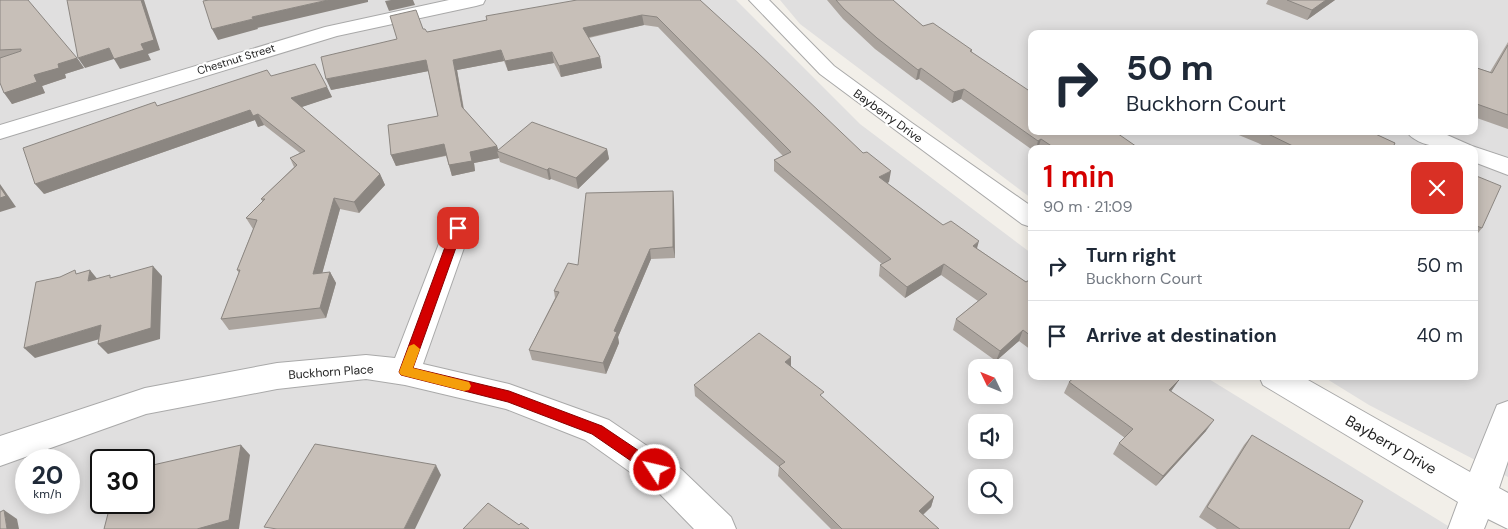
<!DOCTYPE html>
<meta charset="utf-8">
<style>
body{margin:0;font-family:"DM Sans",sans-serif;background:#f6f6f7;color:#1f2937;height:100vh;display:flex;flex-direction:column;font-size:19px;white-space:nowrap}
*{box-sizing:border-box;margin:0}
p{font-size:16px;color:#747a83}
.icon{flex:none;width:28px;height:28px;fill:none;stroke:currentColor;stroke-width:2;stroke-linecap:round;stroke-linejoin:round}
.map{position:relative;flex:1;overflow:hidden}
.sheet{position:absolute;left:1028px;top:145px;width:450px;height:235px;display:flex;flex-direction:column;background:#fff;border-radius:10px;box-shadow:0 2px 12px #0003}
.sheet>*{flex:none}
.guide{position:absolute;left:1028px;top:30px;width:450px;height:105px;border-radius:10px;box-shadow:0 2px 12px #0003;background:#fff;color:#1f2937;overflow:hidden}
.needle{width:32px;rotate:313deg}
.fabs{position:absolute;left:968px;top:359px;display:grid;gap:10px}
.fabs a{display:grid;place-items:center;width:45px;height:45px;border-radius:10px;background:#fff;box-shadow:0 2px 12px #0003;font-size:25px}
.speed{position:absolute;left:15px;top:449px;display:flex;gap:10px;font-size:25px;font-weight:700;text-align:center}
.speed>*{display:grid;place-content:center;width:65px;height:65px;border-radius:50%;background:#fff;box-shadow:0 2px 12px #0003;line-height:1}
.speed small{font-size:12px;font-weight:400}
.speed .limit{border:2px solid #111;border-radius:8px;background:#fff;color:#111}
.pin{position:absolute;display:grid;place-items:center;width:42px;height:42px;color:#fff;margin:-21px;border-radius:10px;box-shadow:0 2px 8px #0006}
.me{position:absolute;width:55px;margin:-28px;rotate:305deg;stroke-linejoin:round;filter:drop-shadow(0 0 4px #0008)}
.turn{display:flex;align-items:center;gap:18px;height:105px;padding:0 15px;font-size:22px}
.turn .icon{width:65px;height:65px;stroke-width:2.5}
.turn b{display:block;font-size:35px;line-height:42px}
.round{display:grid;place-items:center;flex:none;width:52px;height:52px;border-radius:10px;background:#f6f6f7}
.head{display:flex;align-items:center;justify-content:space-between;height:85px;padding:0 15px}
h1{font-size:30px;font-weight:600;line-height:38px;color:#d40000}
ul{padding:0;list-style:none}
li{display:flex;align-items:center;gap:15px;height:70px;padding:0 15px;border-top:1px solid #e0e1e3}
li div{flex:1}
li b{display:block;font-size:19px}
li em{font-style:normal}
.map>svg:first-child{display:block}
</style>
<div class="map">
<svg width="1508" height="529" viewBox="0 0 1508 529">
<rect width="100%" height="100%" fill="#f2efe9"/>
<!-- residential -->
<path fill="#e0dfdf" fill-rule="evenodd" d="M 0,0 L 736,0 L 860,124 L 1031,253 L 1031,376 L 1204,376 L 1453,529 L 0,529 ZM 976,368 L 1004,368 L 1004,395 L 976,395 ZM 976,422 L 1004,422 L 1004,450 L 976,450 ZM 26,460 L 69,460 L 69,502 L 26,502 ZM 101,460 L 144,460 L 144,502 L 101,502 ZM 976,478 L 1004,478 L 1004,505 L 976,505 Z
M 780,0 L 1508,0 L 1508,477 L 1369,405 L 1322,376 L 1474,376 L 1474,149 L 1031,149 L 1031,198 L 800,24 ZM 1031,34 L 1474,34 L 1474,131 L 1031,131 Z"/>
<g fill="none" stroke-linecap="round" stroke-linejoin="round">
<defs>
<path id="minor" d="M 449,0 L 485,0 L 483,4 L 476,6 L 337,36 L 0,139 L 0,125 L 325,27 Z
M 749,0 L 769,0 L 834,66 L 912,123 L 1031,206 L 1031,227 L 1022,224 L 820,74 Z
M 1406,131 L 1438,131 L 1472,146 L 1508,158 L 1508,175 L 1474,162 L 1474,149 C 1454,149 1418,149 1406,131 Z
M 458,219 L 467,222 L 471,228 L 423,364 L 509,384 L 609,420 L 681,469 L 731,517 L 736,529 L 694,529 L 657,491 L 585,440 L 506,409 L 405,385 L 366,379 L 277,389 L 146,414 L 0,466 L 0,436 L 145,388 L 277,363 L 366,355 L 395,358 L 445,228 L 449,222 Z
M 1259,376 L 1301,376 L 1470,472 L 1497,405 L 1508,401 L 1508,461 L 1499,488 L 1508,493 L 1508,529 L 1488,519 L 1484,529 L 1448,529 L 1458,502 L 1263,385 Z"/>
</defs>
<!-- minor casing -->
<use href="#minor" stroke="#a9a9a9" stroke-width="2"/>
<!-- minor -->
<use href="#minor" fill="#fff" fill-rule="evenodd"/>
</g>
<!-- wall -->
<path fill="#aba49e" d="M 0,0 L 77,58 L 84,68 L 65,74 L 66,78 L 42,86 L 45,93 L 12,104 L 0,83 Z
M 700,0 L 889,182 L 887,183 L 943,225 L 1026,282 L 1031,279 L 1031,350 L 1019,341 L 996,361 L 953,330 L 956,319 L 978,301 L 941,275 L 905,298 L 879,276 L 880,265 L 882,264 L 774,171 L 774,160 L 783,156 L 658,27 L 644,25 L 589,38 L 600,57 L 602,68 L 561,77 L 554,63 L 508,71 L 504,61 L 457,70 L 464,109 L 497,146 L 498,150 L 607,149 L 609,159 L 578,189 L 551,179 L 549,180 L 500,162 L 499,158 L 474,163 L 475,171 L 452,176 L 446,156 L 396,166 L 391,155 L 438,116 L 428,71 L 331,90 L 397,39 L 423,29 L 427,32 L 487,21 L 486,16 Z
M 827,0 L 893,0 L 923,26 L 972,50 L 972,53 L 1031,131 L 1140,149 L 1031,149 L 961,99 L 952,103 L 919,79 L 916,80 L 875,49 L 843,19 Z
M 1268,0 L 1335,0 L 1307,20 L 1266,4 Z
M 1508,42 L 1508,129 L 1474,117 L 1474,67 L 1490,72 Z
M 271,76 L 327,87 L 332,97 L 301,107 L 380,174 L 385,185 L 359,213 L 340,209 L 322,273 L 330,272 L 336,283 L 326,318 L 229,330 L 221,319 L 239,273 L 237,270 L 253,229 L 246,218 L 263,202 L 261,199 L 294,167 L 290,158 L 300,153 L 264,125 L 258,127 L 255,120 L 44,194 L 157,106 Z
M 1229,131 L 1369,131 L 1395,143 L 1394,145 L 1405,149 L 1270,149 L 1258,143 Z
M 1474,175 L 1482,228 L 1474,238 Z
M 673,191 L 674,202 L 675,258 L 651,259 L 618,337 L 619,343 L 606,374 L 532,360 L 529,350 L 555,298 L 554,291 L 578,265 Z
M 791,366 L 823,398 L 934,497 L 931,507 L 923,515 L 939,529 L 831,529 L 778,476 L 779,467 L 695,396 L 694,385 Z
M 1069,376 L 1174,376 L 1179,380 L 1171,391 L 1206,431 L 1156,486 L 1113,454 L 1119,443 L 1125,438 L 1064,393 L 1069,382 L 1073,379 Z
M 1252,435 L 1349,529 L 1217,529 L 1199,517 L 1244,445 Z"/>
<!-- shaded-wall -->
<path fill="#8b8681" d="M 141,0 L 144,0 L 160,50 L 148,54 L 151,60 L 120,69 L 114,59 L 85,68 L 78,58 L 109,48 L 141,44 Z
M 328,0 L 368,0 L 368,2 L 257,28 L 252,17 Z
M 391,0 L 413,0 L 415,5 L 389,11 L 385,1 Z
M 1326,0 L 1335,0 L 1307,20 L 1312,10 Z
M 642,15 L 644,25 L 585,38 L 583,28 Z
M 253,19 L 258,29 L 218,40 L 212,29 Z
M 501,50 L 504,61 L 457,70 L 465,118 L 462,107 L 453,60 Z
M 552,52 L 554,63 L 508,71 L 505,61 Z
M 600,57 L 602,68 L 561,77 L 559,66 Z
M 77,58 L 84,68 L 65,74 L 66,78 L 42,86 L 45,93 L 12,104 L 4,93 L 34,75 L 58,64 Z
M 426,60 L 429,71 L 331,90 L 326,79 Z
M 921,68 L 919,79 L 916,80 L 918,70 Z
M 327,87 L 332,97 L 296,109 L 291,98 Z
M 964,89 L 961,99 L 952,103 L 954,92 Z
M 250,110 L 258,114 L 264,125 L 258,127 L 255,120 L 44,194 L 35,184 Z
M 1041,139 L 1038,149 L 1036,149 L 1038,141 Z
M 444,144 L 448,155 L 396,166 L 391,155 Z
M 497,146 L 499,152 L 497,151 L 499,158 L 474,163 L 475,171 L 452,176 L 449,165 L 470,152 Z
M 607,149 L 609,159 L 578,189 L 576,178 Z
M 549,168 L 551,179 L 549,180 L 547,170 Z
M 891,171 L 889,182 L 877,188 L 879,177 Z
M 380,174 L 385,185 L 359,213 L 354,202 Z
M 0,184 L 16,207 L 0,212 Z
M 673,191 L 674,202 L 675,258 L 673,247 Z
M 334,198 L 340,209 L 319,285 L 313,274 Z
M 979,241 L 976,252 L 973,246 Z
M 650,249 L 651,259 L 618,337 L 619,343 L 606,374 L 603,363 L 614,331 Z
M 944,264 L 941,275 L 905,298 L 907,287 Z
M 153,266 L 162,276 L 160,339 L 108,354 L 98,344 Z
M 90,270 L 99,281 L 88,281 Z
M 330,272 L 336,283 L 326,318 L 320,308 Z
M 101,325 L 110,336 L 35,358 L 24,348 Z
M 1023,330 L 1019,341 L 996,361 L 1000,351 Z
M 791,357 L 791,368 L 785,362 Z
M 1179,380 L 1172,390 L 1163,400 L 1169,390 Z
M 1214,420 L 1206,431 L 1156,486 L 1163,476 Z
M 241,445 L 250,455 L 239,529 L 197,529 Z
M 436,465 L 441,475 L 415,529 L 404,529 Z
M 934,497 L 931,507 L 916,521 L 919,511 Z
M 4,510 L 17,519 L 19,529 L 7,529 Z"/>
<!-- building -->
<path fill="#c7bfb8" stroke="#8b8681" d="M 0,0 L 28,0 L 77,58 L 58,64 L 59,68 L 34,75 L 37,82 L 4,93 L 0,83 L 0,58 L 21,51 L 21,49 L 0,50 Z
M 67,0 L 141,0 L 154,40 L 141,44 L 144,50 L 114,59 L 109,48 L 78,58 Z
M 209,0 L 328,0 L 252,17 L 253,19 L 212,29 L 203,1 Z
M 577,0 L 700,0 L 757,52 L 863,153 L 867,152 L 891,171 L 879,177 L 943,225 L 951,221 L 979,241 L 973,246 L 1026,282 L 1031,279 L 1031,336 L 1023,330 L 1000,351 L 956,319 L 987,294 L 944,264 L 907,287 L 880,265 L 891,259 L 774,160 L 791,152 L 657,17 L 642,15 L 583,28 L 600,57 L 559,66 L 552,52 L 505,61 L 501,50 L 453,60 L 462,107 L 497,146 L 470,152 L 472,161 L 449,165 L 444,144 L 391,155 L 388,125 L 438,116 L 426,60 L 326,79 L 321,57 L 397,39 L 390,16 L 416,10 L 423,29 L 425,29 L 427,32 L 487,20 L 486,16 Z
M 836,0 L 893,0 L 923,26 L 933,23 L 972,50 L 970,51 L 1031,92 L 1031,131 L 1114,131 L 1140,149 L 1056,149 L 1041,139 L 1038,141 L 964,89 L 954,92 L 921,68 L 918,70 L 877,38 L 844,9 Z
M 1287,0 L 1326,0 L 1312,10 Z
M 1163,32 L 1166,34 L 1153,34 Z
M 1508,45 L 1508,115 L 1474,103 L 1474,67 L 1492,73 Z
M 315,64 L 327,87 L 291,98 L 380,174 L 354,202 L 334,198 L 313,274 L 330,272 L 320,308 L 221,319 L 240,270 L 237,270 L 257,220 L 246,218 L 265,199 L 261,199 L 297,165 L 290,158 L 305,151 L 258,114 L 253,116 L 250,110 L 35,184 L 23,148 L 155,102 L 157,106 L 267,70 L 271,76 Z
M 532,122 L 607,149 L 576,178 L 549,168 L 547,170 L 497,151 Z
M 1262,131 L 1369,131 L 1395,143 L 1394,145 L 1405,149 L 1299,149 Z
M 1474,175 L 1501,186 L 1482,228 L 1474,225 Z
M 0,187 L 6,196 L 0,198 Z
M 673,191 L 673,247 L 650,249 L 614,331 L 617,332 L 603,363 L 529,350 L 559,292 L 554,291 L 568,263 L 578,265 L 586,193 Z
M 153,266 L 151,328 L 98,344 L 101,325 L 24,348 L 36,282 L 60,277 L 75,270 L 76,274 L 90,270 L 88,281 L 110,275 L 110,278 Z
M 759,333 L 791,357 L 785,362 L 824,392 L 820,395 L 934,497 L 919,511 L 939,529 L 842,529 L 779,466 L 785,462 L 694,385 Z
M 1076,376 L 1174,376 L 1179,380 L 1169,390 L 1214,420 L 1163,476 L 1119,443 L 1133,429 L 1069,382 Z
M 1252,435 L 1363,501 L 1349,529 L 1240,529 L 1207,507 Z
M 315,444 L 436,465 L 404,529 L 277,529 L 264,527 Z
M 241,445 L 229,520 L 197,529 L 104,529 L 111,502 L 144,502 L 144,467 Z
M 488,503 L 519,525 L 521,523 L 529,529 L 463,529 Z
M 4,510 L 7,529 L 0,529 L 0,512 Z"/>
<!-- route -->
<path fill="#d40000" stroke="#8a0000" d="M 458,225 L 463,228 L 413,368 L 509,391 L 602,426 L 660,465 L 662,470 L 660,474 L 655,476 L 650,474 L 592,434 L 508,402 L 401,375 L 399,372 L 452,228 Z"/>
<!-- slow -->
<path fill="#f59e0b" d="M 414,344 L 420,349 L 413,368 L 469,382 L 471,386 L 469,390 L 464,391 L 401,375 L 399,372 L 409,346 Z"/>
<g text-anchor="middle" stroke-width="4.5" stroke-linejoin="round" paint-order="stroke">
<!-- far-street labels -->
<g font-size="11" fill="#222" stroke="#fff">
<text transform="translate(236 59) rotate(-17)" y="4">Chestnut Street</text>
</g>
<!-- street labels -->
<g font-size="12" fill="#222" stroke="#fff">
<text transform="translate(888 116) rotate(36)" y="4">Bayberry Drive</text>
<text transform="translate(331 372) rotate(-4)" y="4">Buckhorn Place</text>
</g>
<!-- near-street labels -->
<g font-size="15" fill="#222" stroke="#fff">
<text transform="translate(1391 445) rotate(30)" y="5">Bayberry Drive</text>
</g>
</g>
</svg>
<div class="fabs">
<a><svg class="needle" viewBox="-14 -14 28 28"><path d="M0-13l5 13h-10z" fill="#e53935"/><path d="M0 13l5-13h-10z" fill="#747a83"/></svg></a>
<a><svg class="icon" aria-label="sound" viewBox="0 0 24 24"><path d="M4 9h4l5-4v14l-5-4H4zM17 9q2 3 0 6"/></svg></a>
<a><svg class="icon" aria-label="search" viewBox="0 0 24 24"><circle cx="10" cy="10" r="6"/><path d="M15 15l6 6"/></svg></a>
</div>
<div class="speed"><div>20<small>km/h</small></div><div class="limit">30</div></div>
<div class="pin" style="left:458px;top:228px;background:#d93025"><svg class="icon" aria-label="arrive" viewBox="0 0 24 24"><path d="M6 21V4h12l-3 4 3 4H6"/></svg></div>
<svg class="me" style="left:655px;top:470px" viewBox="-20 -20 40 40"><circle r="17" fill="#d40000" stroke="#fff" stroke-width="3"/><path d="M0-11L8 9 0 5-8 9z" fill="#fff"/></svg>
<div class="guide">
<div class="turn"><svg class="icon" aria-label="right" viewBox="0 0 24 24"><path d="M7 20v-9h11M14 6l5 5-5 5"/></svg><div><b>50 m</b>Buckhorn Court</div></div>
</div>
<section class="sheet">
<div class="head"><div><h1>1 min</h1><p>90 m · 21:09</p></div><a class="round" style="background:#d93025;color:#fff"><svg class="icon" aria-label="close" viewBox="0 0 24 24"><path d="M6 6l12 12M18 6L6 18"/></svg></a></div>
<ul>
<li><svg class="icon" aria-label="right" viewBox="0 0 24 24"><path d="M7 20v-9h11M14 6l5 5-5 5"/></svg><div><b>Turn right</b><p>Buckhorn Court</p></div><em>50 m</em></li>
<li><svg class="icon" aria-label="arrive" viewBox="0 0 24 24"><path d="M6 21V4h12l-3 4 3 4H6"/></svg><div><b>Arrive at destination</b></div><em>40 m</em></li>
</ul>
</section>
</div>
